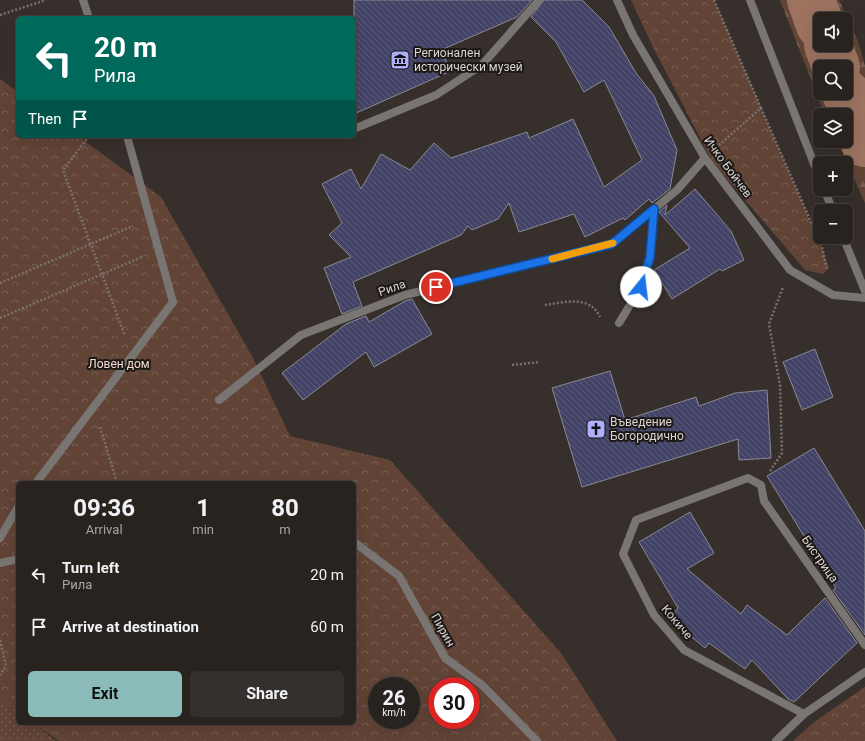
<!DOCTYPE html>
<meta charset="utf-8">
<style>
body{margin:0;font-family:Roboto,sans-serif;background:#352f2d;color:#f1f3f6;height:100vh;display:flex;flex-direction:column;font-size:15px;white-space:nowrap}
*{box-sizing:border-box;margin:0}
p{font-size:13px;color:#a5a4a5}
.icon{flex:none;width:22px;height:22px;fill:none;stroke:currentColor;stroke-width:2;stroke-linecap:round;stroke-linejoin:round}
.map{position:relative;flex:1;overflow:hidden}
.details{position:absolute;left:16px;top:481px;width:340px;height:244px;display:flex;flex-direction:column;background:#292320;border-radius:6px;box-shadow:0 4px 16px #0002,0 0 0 1px #45403e}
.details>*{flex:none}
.top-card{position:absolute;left:16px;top:16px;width:340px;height:122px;border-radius:6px;box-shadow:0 4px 16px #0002,0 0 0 1px #45403e;background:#00695c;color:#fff;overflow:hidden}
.fabs{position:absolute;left:813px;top:12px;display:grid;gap:8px}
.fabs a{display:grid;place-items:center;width:40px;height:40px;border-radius:6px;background:#292320;box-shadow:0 4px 16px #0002,0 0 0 1px #45403e;font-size:20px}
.speed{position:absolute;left:368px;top:677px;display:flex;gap:8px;font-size:20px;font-weight:700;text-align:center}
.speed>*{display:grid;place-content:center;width:52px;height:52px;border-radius:50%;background:#292320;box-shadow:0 4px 16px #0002,0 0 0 1px #45403e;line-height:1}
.speed small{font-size:10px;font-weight:400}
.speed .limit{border:6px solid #d22;background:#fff;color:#111}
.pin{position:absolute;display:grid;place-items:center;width:34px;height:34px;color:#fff;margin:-17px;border:2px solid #fff;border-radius:50%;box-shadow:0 1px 4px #0007}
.me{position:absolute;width:44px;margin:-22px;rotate:16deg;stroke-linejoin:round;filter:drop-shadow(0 0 3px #0008)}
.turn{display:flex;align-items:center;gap:14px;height:84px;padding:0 12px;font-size:18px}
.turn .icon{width:52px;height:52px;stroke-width:2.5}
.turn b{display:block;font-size:28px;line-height:34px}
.then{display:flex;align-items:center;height:38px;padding:0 12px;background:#0003;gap:8px;font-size:15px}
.eta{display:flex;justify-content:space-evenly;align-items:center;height:68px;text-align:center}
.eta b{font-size:24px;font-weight:700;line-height:28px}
.action{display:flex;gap:8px;margin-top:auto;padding:8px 12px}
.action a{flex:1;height:46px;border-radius:6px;background:#8bbbb9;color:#111;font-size:16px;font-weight:700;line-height:46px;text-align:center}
.action a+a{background:#352f2d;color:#f1f3f6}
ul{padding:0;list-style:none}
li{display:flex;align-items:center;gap:12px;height:52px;padding:0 12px}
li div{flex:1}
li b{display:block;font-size:15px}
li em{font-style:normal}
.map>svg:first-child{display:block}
</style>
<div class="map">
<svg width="865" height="741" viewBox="0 0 865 741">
<defs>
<pattern id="grass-dots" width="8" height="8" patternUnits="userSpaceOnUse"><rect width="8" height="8" fill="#614436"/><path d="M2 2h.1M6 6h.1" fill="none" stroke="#775e52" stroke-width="1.8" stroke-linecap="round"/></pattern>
<pattern id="forest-firs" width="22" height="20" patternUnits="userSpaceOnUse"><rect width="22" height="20" fill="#614436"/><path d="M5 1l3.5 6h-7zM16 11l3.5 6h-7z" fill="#775e52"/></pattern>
<pattern id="park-crowns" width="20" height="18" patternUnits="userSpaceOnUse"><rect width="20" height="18" fill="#614436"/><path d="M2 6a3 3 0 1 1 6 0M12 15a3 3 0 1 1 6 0" fill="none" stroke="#775e52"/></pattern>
<pattern id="building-back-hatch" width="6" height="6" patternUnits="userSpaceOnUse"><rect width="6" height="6" fill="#434367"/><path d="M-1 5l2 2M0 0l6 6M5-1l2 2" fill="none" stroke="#5e5d7c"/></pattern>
</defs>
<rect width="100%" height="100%" fill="#372f2b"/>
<!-- grass -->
<path fill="url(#grass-dots)" d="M 0,698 L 18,712 L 18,723 L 33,723 L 56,741 L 0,741 Z"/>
<!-- forest -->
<path fill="url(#forest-firs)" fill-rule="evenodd" d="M 780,0 L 839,0 L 858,41 L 865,66 L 865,203 L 837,141 L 846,141 L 846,115 L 825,115 ZM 820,19 L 846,19 L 846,45 L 820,45 ZM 820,67 L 846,67 L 846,93 L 820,93 Z"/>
<!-- park -->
<path fill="url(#park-crowns)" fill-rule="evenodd" d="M 631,0 L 714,0 L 822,248 L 829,268 L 823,274 L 805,270 L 712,161 L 654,49 Z
M 0,79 L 18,92 L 18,136 L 78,136 L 161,197 L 252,356 L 290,436 L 390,460 L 561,653 L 617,741 L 59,741 L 33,723 L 354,723 L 354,483 L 18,483 L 18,712 L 0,699 ZM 377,686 L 411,686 L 411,720 L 377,720 ZM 437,686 L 471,686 L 471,720 L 437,720 Z
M 865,687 L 865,741 L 793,741 L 814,722 Z"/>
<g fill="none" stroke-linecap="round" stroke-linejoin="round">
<!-- river -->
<path stroke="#9d7360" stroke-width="48" d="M 811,0 L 820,25
M 828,45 L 836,67
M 846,93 L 865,143"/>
</g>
<!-- building -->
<path fill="url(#building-back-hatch)" stroke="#898992" d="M 354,0 L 532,0 L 517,17 L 441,50 L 451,71 L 354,114 Z
M 544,0 L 582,0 L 609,27 L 636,73 L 654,96 L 677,150 L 670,189 L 652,203 L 649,199 L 625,220 L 623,218 L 585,237 L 574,214 L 519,232 L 509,203 L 498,219 L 472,230 L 468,226 L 461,235 L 353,282 L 362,306 L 342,314 L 324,268 L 351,257 L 329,235 L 342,223 L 322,184 L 351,169 L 361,189 L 381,154 L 410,170 L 434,143 L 451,158 L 527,132 L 529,138 L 573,119 L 604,187 L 642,160 L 604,80 L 584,92 L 556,42 L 531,17 Z
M 695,189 L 731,231 L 744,260 L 722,271 L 720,269 L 672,299 L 654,270 L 690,248 L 659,212 L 667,205 L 665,215 Z
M 412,299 L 432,334 L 374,367 L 366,352 L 303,400 L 282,373 L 346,324 L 366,316 L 369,322 L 405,301 Z
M 815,349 L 833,397 L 802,410 L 783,362 Z
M 610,371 L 625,420 L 696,397 L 699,406 L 735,393 L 767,390 L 771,458 L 739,460 L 738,439 L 582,487 L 552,388 Z
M 814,448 L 865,531 L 865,635 L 833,590 L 836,588 L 767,476 Z
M 690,512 L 714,553 L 687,569 L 741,614 L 747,605 L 787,635 L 825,598 L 857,643 L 794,702 L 788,699 L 752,660 L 745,669 L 709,643 L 705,648 L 670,619 L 678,608 L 639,542 Z"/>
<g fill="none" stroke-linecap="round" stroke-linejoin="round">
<!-- path -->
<path stroke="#78716e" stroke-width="2.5" stroke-dasharray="2 2" stroke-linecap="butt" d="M 714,0 L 761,108 L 719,145
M 0,15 L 46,0
M 761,108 L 822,247 L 827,270
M 89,136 L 63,170 L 125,336
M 0,283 L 133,226
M 545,305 C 565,302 590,295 600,317
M 0,318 L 142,257
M 512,365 L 540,362
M 100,427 L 117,483
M 770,471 L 782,453 L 780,385 L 769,324 L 783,287
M 0,640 L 6,666 L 0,675"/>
<!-- service -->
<path stroke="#797573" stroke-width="8" d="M 83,0 L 89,18
M 36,483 L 173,302 L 127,136
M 0,538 L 18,507"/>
<!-- pedestrian -->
<path stroke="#797573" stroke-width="8" d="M 356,128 L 436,95 L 482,65 L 539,0"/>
<!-- minor -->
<path stroke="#797573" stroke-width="8" d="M 617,0 L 633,35 L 705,158 L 790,270 L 833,295 L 865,298
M 619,323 L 641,287 L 650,257 L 654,209
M 219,400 L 301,335 L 405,295 L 612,244 L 677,190 L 705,158
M 354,542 L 399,576 L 445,658 L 482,685 L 537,741
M 0,563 L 18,559
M 865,645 L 764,501 L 761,485 L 748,478 L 636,520 L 623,554 L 654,615 L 684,650 L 804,714 L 865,672
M 776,741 L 804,714"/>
<!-- tertiary -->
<path stroke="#797573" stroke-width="8" d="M 750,0 L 820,179
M 824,189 L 833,211
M 843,237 L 865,291"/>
</g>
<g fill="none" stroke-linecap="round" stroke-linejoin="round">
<defs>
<path id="route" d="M 436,287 L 612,244 L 654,209 L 650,257 L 641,287"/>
</defs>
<!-- route casing -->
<use href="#route" stroke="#114b97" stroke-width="10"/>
<!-- route -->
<use href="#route" stroke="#1a73e8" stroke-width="7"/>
<!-- slow -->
<path stroke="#f59e0b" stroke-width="7" d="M 552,259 L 613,243"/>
</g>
<!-- icons -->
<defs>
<symbol id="museum-square" viewBox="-11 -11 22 22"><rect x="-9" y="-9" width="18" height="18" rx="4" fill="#adaffb" stroke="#1b1816"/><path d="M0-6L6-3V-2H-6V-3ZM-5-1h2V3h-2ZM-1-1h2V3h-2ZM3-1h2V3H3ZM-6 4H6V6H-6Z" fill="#111"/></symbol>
<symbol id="church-square" viewBox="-11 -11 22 22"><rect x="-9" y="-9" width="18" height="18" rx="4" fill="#adaffb" stroke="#1b1816"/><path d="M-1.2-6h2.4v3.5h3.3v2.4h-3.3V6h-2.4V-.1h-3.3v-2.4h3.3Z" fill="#111"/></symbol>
</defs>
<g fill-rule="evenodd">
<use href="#museum-square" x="389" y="49" width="22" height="22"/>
<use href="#church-square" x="585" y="418" width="22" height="22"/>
</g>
<g text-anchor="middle" stroke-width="4" stroke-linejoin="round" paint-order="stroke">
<!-- poi labels -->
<g font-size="12" fill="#dad4d2" stroke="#1b1816" text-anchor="start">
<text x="414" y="57">Регионален<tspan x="414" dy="14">исторически музей</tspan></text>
<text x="610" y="426">Въведение<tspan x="610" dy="14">Богородично</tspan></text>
</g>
<!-- street labels -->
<g font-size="12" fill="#dad4d2" stroke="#1b1816">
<text transform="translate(728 167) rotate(54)" y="4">Ичко Бойчев</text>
<text transform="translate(392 288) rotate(-19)" y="4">Рила</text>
<text transform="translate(820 559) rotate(55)" y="4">Бистрица</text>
<text transform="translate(677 622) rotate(50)" y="4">Кокиче</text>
<text transform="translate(443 630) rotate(61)" y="4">Пирин</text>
</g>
<!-- park labels -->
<g font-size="12" fill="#f5d9cc" stroke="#1b1816">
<text x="119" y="368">Ловен дом</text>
</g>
</g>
</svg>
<div class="fabs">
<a><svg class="icon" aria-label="sound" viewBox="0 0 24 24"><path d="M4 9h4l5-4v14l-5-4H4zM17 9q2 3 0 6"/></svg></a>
<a><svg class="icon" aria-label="search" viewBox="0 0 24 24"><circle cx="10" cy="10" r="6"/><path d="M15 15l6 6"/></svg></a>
<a><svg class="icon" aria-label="layers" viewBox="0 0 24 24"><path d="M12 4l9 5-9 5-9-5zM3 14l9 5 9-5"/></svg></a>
<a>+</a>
<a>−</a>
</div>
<div class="speed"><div>26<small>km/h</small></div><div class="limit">30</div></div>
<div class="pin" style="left:436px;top:287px;background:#d93025"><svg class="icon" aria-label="arrive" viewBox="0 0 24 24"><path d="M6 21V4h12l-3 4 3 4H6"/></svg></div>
<svg class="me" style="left:641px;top:287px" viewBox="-20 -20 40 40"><circle r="19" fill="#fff"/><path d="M0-13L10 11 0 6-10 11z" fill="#1a73e8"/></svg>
<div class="top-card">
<div class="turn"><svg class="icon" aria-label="left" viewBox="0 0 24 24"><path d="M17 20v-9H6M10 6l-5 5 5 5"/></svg><div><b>20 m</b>Рила</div></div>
<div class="then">Then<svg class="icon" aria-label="arrive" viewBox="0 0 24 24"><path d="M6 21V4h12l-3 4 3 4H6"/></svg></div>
</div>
<section class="details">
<div class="eta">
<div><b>09:36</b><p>Arrival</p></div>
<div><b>1</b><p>min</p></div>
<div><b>80</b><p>m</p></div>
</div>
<ul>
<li><svg class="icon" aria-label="left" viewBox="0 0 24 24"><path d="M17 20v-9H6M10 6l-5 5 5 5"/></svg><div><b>Turn left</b><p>Рила</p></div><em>20 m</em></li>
<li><svg class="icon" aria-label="arrive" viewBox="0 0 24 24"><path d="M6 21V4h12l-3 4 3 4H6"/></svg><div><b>Arrive at destination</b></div><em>60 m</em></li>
</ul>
<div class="action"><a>Exit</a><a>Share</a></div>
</section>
</div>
